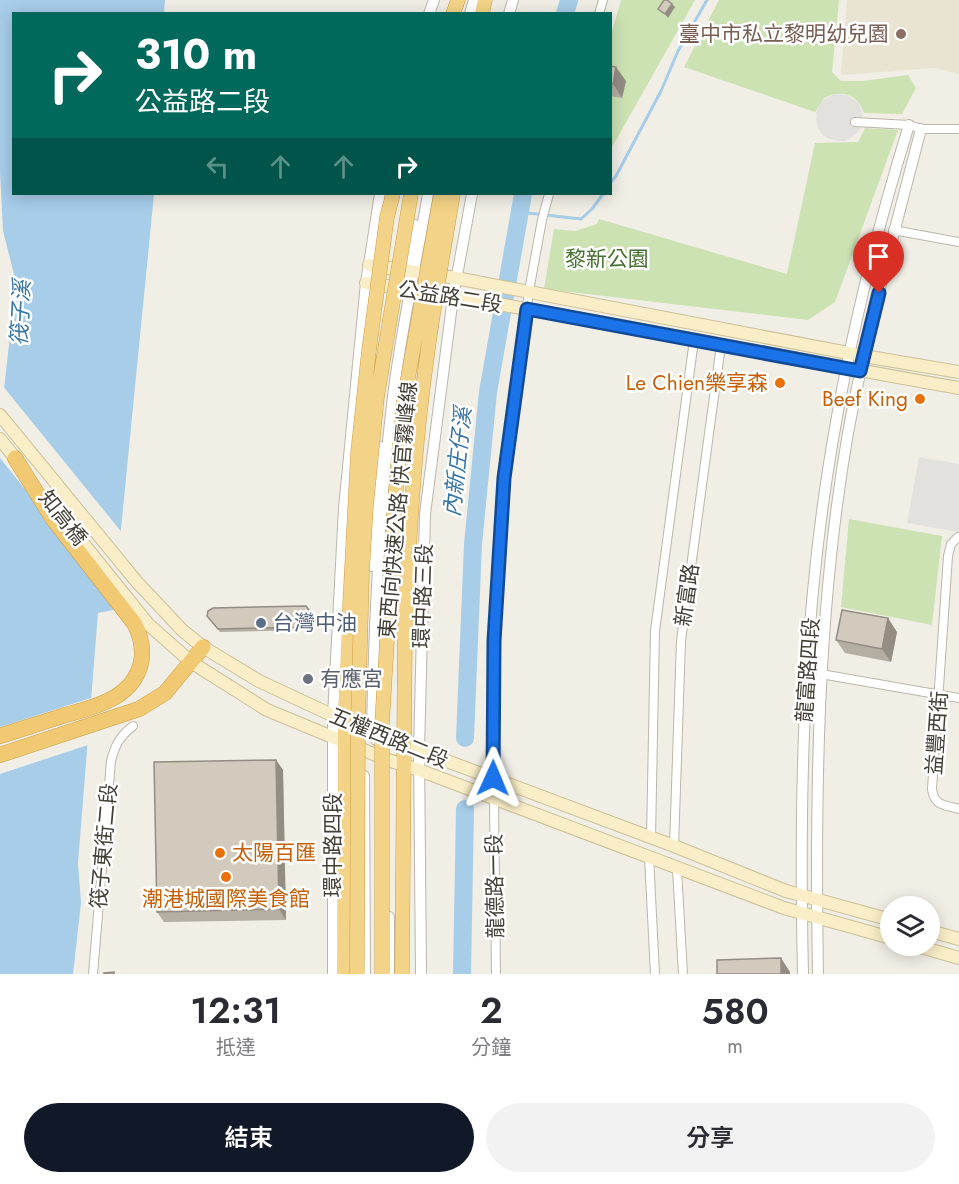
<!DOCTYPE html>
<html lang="zh-TW">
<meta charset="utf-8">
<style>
body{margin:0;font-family:Jost,"Noto Sans TC",sans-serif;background:#f2f2f3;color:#2b2b33;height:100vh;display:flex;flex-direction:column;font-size:22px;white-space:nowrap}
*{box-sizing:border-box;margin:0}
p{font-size:20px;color:#7c7c81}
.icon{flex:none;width:33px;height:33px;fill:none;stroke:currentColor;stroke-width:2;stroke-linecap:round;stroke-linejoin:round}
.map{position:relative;height:974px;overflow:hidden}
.sheet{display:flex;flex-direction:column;background:#fff;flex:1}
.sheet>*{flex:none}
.banner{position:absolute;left:12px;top:12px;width:600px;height:183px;border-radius:0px;box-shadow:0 3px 15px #0003;background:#00695c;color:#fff;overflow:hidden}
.controls{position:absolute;left:880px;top:896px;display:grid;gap:12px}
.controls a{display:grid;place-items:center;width:60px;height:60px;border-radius:50%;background:#fff;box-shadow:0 3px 15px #0003;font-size:30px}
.pin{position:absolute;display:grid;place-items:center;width:51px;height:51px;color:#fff;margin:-62px -26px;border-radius:50% 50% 50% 0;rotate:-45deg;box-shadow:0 0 6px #0007}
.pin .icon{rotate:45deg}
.me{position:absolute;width:66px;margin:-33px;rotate:1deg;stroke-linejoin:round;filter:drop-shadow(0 0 4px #0008)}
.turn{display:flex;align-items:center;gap:21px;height:126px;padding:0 24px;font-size:27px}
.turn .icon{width:78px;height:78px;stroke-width:2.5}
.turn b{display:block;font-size:42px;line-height:51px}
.lanes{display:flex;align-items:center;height:57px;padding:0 24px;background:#0003;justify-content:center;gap:30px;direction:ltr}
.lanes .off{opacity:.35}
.eta{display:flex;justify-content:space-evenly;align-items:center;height:102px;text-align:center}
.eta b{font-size:36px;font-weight:600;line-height:42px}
.primary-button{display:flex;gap:12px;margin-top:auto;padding:12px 24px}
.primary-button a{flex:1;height:69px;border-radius:36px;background:#111827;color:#fff;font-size:24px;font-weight:600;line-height:69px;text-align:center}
.primary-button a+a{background:#f2f2f3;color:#2b2b33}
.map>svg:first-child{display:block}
</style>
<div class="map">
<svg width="959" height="974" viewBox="0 0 959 974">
<rect width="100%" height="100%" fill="#f1eee6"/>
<!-- education -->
<path fill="#e9e3d1" d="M 847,0 L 959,0 L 959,74 L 935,68 L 841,75 Z"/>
<!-- green -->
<path fill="#cce2b2" d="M 621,0 L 695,0 L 611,149 L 611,35 Z
M 719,0 L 839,0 L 832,72 L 841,81 L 863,81 L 908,75 L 916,88 L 902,114 L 864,113 C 858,94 841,89 824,98 L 815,112 L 684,67 Z
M 865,128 L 898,130 L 835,302 L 808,320 L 544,289 L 554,229 L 575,231 L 597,224 L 599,219 L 787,274 L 815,143 L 858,142 Z
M 849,519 L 942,536 L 932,625 L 841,607 Z"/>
<!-- parking -->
<path fill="#e3e1de" d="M 839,94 L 847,95 L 853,99 L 859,104 L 862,111 L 863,118 L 862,125 L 858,132 L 852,137 L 845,141 L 837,141 L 829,139 L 822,134 L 818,128 L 816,120 L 817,117 L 816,112 L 820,104 L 825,99 L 832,95 Z
M 919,457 L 959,464 L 959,532 L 907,523 Z"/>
<!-- water -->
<path fill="#a7cde9" d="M 0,0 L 165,0 L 164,13 L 14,14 L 14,194 L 154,194 L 113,610 L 98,613 L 78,863 L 81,903 L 73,974 L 0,974 L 0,404 L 3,398 L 16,282 L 3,231 L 0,171 Z"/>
<!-- pier -->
<path fill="#f1eee6" d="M 2,385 L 124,535 L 116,603 L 0,458 L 0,398 Z
M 94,697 L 91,744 L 0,774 L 0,727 Z"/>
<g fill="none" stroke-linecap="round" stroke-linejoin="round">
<!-- stream -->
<path stroke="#a7cde9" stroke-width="3" d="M 610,183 L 616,176 L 661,91 L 678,51 L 707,0
M 519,212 L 581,219 L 592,209 L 603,194"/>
<!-- river -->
<path stroke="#a7cde9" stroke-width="18" d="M 565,14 L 569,0
M 465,738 L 473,544 L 488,392 L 523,194
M 462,974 L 465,809"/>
<defs>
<path id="minor" d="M 599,14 L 603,0
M 855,122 L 909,125 L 921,129 L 959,129
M 893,230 L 959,242
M 959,538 L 958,537 L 951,544 L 948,556 L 932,789 C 934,806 945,805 959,809
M 821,674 L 959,698
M 493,778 L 494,641 L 504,478 L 529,291 L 542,220 L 549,194
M 494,799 L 496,974
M 651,838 L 655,631 L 694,340
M 674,846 L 681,641 L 721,345
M 649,857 L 655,974
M 677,869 L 683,974
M 93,974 L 111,761 C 115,745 120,736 133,726"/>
<path id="tertiary" d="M 429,14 L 434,0
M 470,14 L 474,0
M 509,14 L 513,0
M 403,292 L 415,225
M 371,566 L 374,509 L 380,447
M 376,740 L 372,732 C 374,623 379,514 392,405 C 400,334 416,264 428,194
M 364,776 L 365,974
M 389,917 L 389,974
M 333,974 L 333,716 L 344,508 L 366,283 L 380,194
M 421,974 L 419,750 L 425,514 L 453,297 L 472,194
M 803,974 C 800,843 801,711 814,581 C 829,426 863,274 909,125
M 818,974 C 815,793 817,611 848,433 C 867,330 895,230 921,129"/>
<path id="secondary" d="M 369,265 L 456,278 L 864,356 L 959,372
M 366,283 C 564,312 761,354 959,388
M 0,415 L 136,581 L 182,630 L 203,647 L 259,681 L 364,730 L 674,846 L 786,891 L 891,920
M 0,439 L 20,464
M 45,496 L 148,624 L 191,662 L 267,710 L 388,760 L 419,770 L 784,908 L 891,938
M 930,931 L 959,939
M 914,945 L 959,958"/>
<path id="trunk" d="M 453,14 L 458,0
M 482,14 L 485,0
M 344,974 L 345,721 L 349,623
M 402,974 L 405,630"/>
<path id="motorway" d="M 0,736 C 21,729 41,723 62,716 C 93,707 132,700 141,663 C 144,648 141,636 134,623 L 53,519 L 15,458
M 0,755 L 139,709 L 165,693 L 203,647"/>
</defs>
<!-- minor casing -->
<use href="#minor" stroke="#bcb6aa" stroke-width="10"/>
<!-- tertiary casing -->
<use href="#tertiary" stroke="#bcb6aa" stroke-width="12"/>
<!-- secondary casing -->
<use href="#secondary" stroke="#cdc199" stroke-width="14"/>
<!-- trunk casing -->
<use href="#trunk" stroke="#cf9e43" stroke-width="15"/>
<!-- motorway casing -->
<use href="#motorway" stroke="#cf9e43" stroke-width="16"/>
<!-- minor -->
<use href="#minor" stroke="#fff" stroke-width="8"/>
<!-- tertiary -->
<use href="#tertiary" stroke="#fff" stroke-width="10"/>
<!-- secondary -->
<use href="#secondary" stroke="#faeec8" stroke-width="12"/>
<!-- trunk -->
<use href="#trunk" stroke="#f3d387" stroke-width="14"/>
<!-- motorway -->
<use href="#motorway" stroke="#f1c972" stroke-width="15"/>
<defs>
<path id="trunk-bridge" d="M 349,623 L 358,452 L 369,350 L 387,217 L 393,194
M 405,630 C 409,538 414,447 427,356 C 434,302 444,248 453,194
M 357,974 L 358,720 L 362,573 L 366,507 L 377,397 L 411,194
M 382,974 L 382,723 L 391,575 L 394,512 L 403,406 L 441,194"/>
</defs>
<!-- trunk-bridge casing -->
<use href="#trunk-bridge" stroke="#cf9e43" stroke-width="15" stroke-linecap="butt"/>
<!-- trunk-bridge -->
<use href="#trunk-bridge" stroke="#f3d387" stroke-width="14"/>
</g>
<!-- wall -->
<path fill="#b5aea3" d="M 610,66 L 626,81 L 622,98 L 610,96 Z
M 311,613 L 309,626 L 305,630 L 220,632 L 207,616 Z
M 897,632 L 891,662 L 845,653 L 836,640 Z
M 276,760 L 283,770 L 286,920 L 164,922 L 157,912 Z"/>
<!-- shaded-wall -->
<path fill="#938d84" d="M 672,4 L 675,7 L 668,18 L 665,14 Z
M 616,67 L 626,81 L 622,98 L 613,84 Z
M 309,610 L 311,613 L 309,626 L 306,623 Z
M 888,618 L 897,632 L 891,662 L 882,649 Z
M 276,760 L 283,770 L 286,920 L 279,909 Z
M 781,958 L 790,972 L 790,974 L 781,974 Z"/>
<!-- building -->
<path fill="#d2cabd" stroke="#938d84" stroke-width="1.5" d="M 664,0 L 667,0 L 672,4 L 665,14 L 658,9 Z
M 610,66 L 616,67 L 613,84 L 610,84 Z
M 306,606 L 309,610 L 306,623 L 302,627 L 218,629 L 207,616 L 208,611 L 213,608 Z
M 842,610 L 888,618 L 882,649 L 836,640 Z
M 276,760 L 279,909 L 157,912 L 154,762 Z
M 781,958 L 781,974 L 717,974 L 717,960 Z
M 114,972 L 114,974 L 104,974 L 104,973 Z"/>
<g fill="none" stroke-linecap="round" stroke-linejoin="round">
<defs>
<path id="route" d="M 493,778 L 494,641 L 504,478 L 527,309 L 860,371 L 879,293"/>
</defs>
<!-- route casing -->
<use href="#route" stroke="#114b97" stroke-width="15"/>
<!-- route -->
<use href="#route" stroke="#1a73e8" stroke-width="10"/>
</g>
<!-- markers -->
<circle fill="#8d6e63" stroke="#fff" stroke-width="2" cx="901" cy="34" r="6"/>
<g fill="#e8710a" stroke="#fff" stroke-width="2">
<circle cx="780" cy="383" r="6"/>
<circle cx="920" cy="399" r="6"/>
<circle cx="220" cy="853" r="6"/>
<circle cx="226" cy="877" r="6"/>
</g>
<circle fill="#5c6f8a" stroke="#fff" stroke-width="2" cx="261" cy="623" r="6"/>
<circle fill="#6b7280" stroke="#fff" stroke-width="2" cx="308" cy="679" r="6"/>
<g text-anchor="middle" stroke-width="5" stroke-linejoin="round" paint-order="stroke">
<!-- education labels -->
<g font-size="21" fill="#785e54" stroke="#fff" text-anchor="end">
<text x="889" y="41">臺中市私立黎明幼兒園</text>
</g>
<!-- park labels -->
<g font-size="21" fill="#46702f" stroke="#fff">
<text x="607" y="266">黎新公園</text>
</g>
<!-- street labels -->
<g font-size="21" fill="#443f36" stroke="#fff">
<text transform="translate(450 297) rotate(9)" y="7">公益路二段</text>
<text transform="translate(398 510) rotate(-85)" y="7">東西向快速公路 快官霧峰線</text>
<text transform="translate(63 518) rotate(52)" y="7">知高橋</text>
<text transform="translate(687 595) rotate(-82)" y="7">新富路</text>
<text transform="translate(423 596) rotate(-88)" y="7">環中路三段</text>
<text transform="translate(808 670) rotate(-86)" y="7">龍富路四段</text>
<text transform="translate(937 733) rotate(-86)" y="7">益豐西街</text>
<text transform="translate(389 738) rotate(22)" y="7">五權西路二段</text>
<text transform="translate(333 845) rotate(-90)" y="7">環中路四段</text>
<text transform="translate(104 846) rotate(-85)" y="7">筏子東街二段</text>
<text transform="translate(495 886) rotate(-91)" y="7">龍德路一段</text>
</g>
<!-- food labels -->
<g font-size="21" fill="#c56008" stroke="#fff" text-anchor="end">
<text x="768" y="390">Le Chien樂享森</text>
<text x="908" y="406">Beef King</text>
<text x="232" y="860" text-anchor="start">太陽百匯</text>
<text x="226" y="906" text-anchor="middle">潮港城國際美食館</text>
</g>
<!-- service labels -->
<g font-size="21" fill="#4e5e75" stroke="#fff" text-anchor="start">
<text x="273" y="630">台灣中油</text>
</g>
<!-- worship labels -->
<g font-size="21" fill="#5b616d" stroke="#fff" text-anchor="start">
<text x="320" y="686">有應宮</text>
</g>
<!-- water labels -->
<g font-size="22" font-style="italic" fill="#3976a6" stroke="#fff">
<text transform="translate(20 313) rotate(-87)" y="8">筏子溪</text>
<text transform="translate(457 462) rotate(-84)" y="8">內新庄仔溪</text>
</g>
</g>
</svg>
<div class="controls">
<a><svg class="icon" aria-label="layers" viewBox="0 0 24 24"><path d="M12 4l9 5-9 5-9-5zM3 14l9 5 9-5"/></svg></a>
</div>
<div class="pin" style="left:879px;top:293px;background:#d93025"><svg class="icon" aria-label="arrive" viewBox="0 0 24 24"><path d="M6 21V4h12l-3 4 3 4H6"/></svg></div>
<svg class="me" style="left:493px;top:778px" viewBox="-20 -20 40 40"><path d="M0-17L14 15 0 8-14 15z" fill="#1a73e8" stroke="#fff" stroke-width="4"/></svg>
<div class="banner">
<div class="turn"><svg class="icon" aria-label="right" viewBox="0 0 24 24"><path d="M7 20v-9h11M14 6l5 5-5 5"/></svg><div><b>310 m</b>公益路二段</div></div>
<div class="lanes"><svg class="icon off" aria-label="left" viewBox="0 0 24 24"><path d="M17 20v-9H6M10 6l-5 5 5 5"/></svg><svg class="icon off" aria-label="ahead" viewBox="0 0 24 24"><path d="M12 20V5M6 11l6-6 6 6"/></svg><svg class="icon off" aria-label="ahead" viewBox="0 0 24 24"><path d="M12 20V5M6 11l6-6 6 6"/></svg><svg class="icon" aria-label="right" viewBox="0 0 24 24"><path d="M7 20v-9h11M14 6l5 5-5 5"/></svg></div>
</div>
</div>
<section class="sheet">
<div class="eta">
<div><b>12:31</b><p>抵達</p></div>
<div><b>2</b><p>分鐘</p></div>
<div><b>580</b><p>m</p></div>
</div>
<div class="primary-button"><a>結束</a><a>分享</a></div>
</section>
